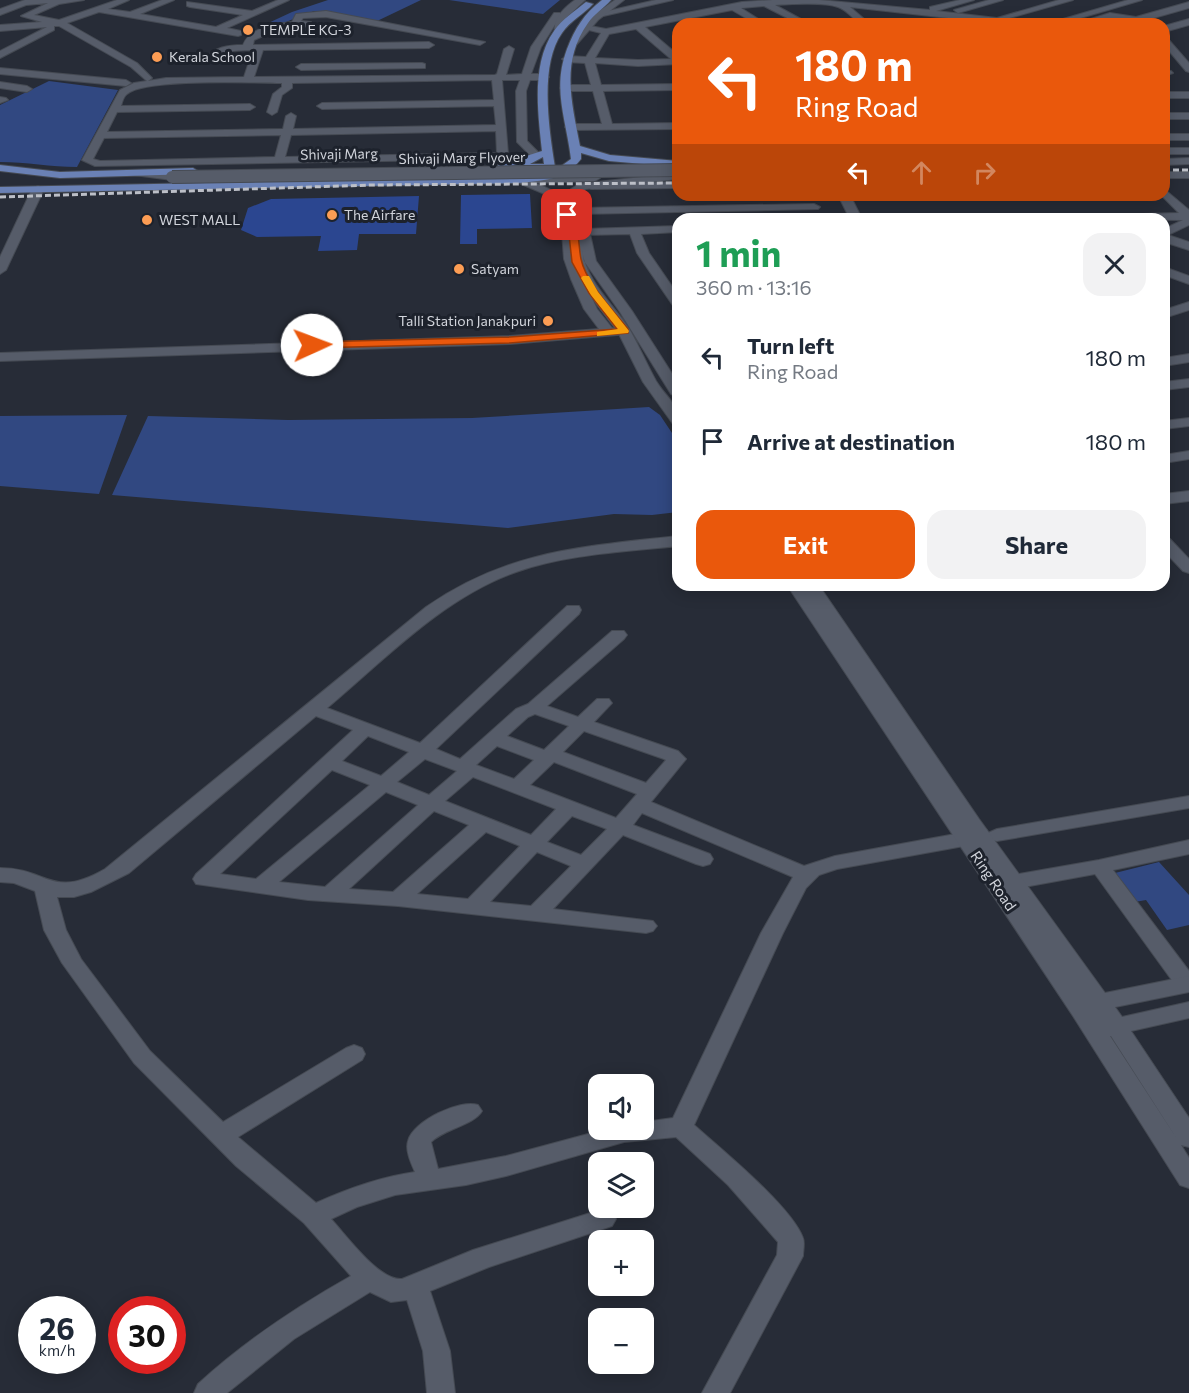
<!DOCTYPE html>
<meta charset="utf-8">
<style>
body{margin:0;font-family:Commissioner,sans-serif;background:#f2f2f3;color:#1f2937;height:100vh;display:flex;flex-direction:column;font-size:22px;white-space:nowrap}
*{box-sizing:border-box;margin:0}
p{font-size:20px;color:#747a83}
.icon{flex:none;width:33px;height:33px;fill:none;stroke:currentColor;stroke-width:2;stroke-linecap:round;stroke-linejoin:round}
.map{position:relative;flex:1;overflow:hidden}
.sheet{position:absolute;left:672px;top:213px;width:498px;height:378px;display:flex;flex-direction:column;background:#fff;border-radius:18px;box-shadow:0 3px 15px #0003}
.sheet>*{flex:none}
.top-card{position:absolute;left:672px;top:18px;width:498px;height:183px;border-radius:18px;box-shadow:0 3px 15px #0003;background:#ea580c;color:#fff;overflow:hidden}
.fabs{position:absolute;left:588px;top:1074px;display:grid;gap:12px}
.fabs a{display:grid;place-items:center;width:66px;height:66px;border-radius:12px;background:#fff;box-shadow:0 3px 15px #0003;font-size:30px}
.speed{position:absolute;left:18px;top:1296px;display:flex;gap:12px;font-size:30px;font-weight:700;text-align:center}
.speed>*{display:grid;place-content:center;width:78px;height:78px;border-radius:50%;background:#fff;box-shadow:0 3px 15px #0003;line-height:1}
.speed small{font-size:15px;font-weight:400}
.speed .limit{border:9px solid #d22;background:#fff;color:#111}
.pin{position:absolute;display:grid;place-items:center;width:51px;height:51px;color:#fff;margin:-26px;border-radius:12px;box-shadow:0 3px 9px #0006}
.me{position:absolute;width:66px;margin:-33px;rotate:88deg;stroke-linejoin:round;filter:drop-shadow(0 0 4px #0008)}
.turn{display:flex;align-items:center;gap:21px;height:126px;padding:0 24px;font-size:27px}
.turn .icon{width:78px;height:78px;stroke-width:2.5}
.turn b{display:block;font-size:42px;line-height:51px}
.lanes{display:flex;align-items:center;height:57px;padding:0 24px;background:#0003;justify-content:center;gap:30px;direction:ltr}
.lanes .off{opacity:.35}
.round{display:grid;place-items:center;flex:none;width:63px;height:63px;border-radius:18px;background:#f2f2f3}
.summary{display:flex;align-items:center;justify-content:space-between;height:102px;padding:0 24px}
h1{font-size:36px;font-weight:700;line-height:45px;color:#1e9e55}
.primary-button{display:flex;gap:12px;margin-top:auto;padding:12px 24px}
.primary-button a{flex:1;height:69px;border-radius:18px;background:#ea580c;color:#fff;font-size:24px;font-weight:700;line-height:69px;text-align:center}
.primary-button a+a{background:#f2f2f3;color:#1f2937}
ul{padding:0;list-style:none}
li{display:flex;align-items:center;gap:18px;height:84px;padding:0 24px}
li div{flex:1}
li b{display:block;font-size:22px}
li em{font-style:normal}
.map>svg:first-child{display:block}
</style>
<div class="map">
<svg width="1189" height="1393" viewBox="0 0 1189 1393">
<rect width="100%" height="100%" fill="#272c37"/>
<!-- green -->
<path fill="#314881" d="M 328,0 L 421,0 L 375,22 L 314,11 L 273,27 L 264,25 L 292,12 Z
M 449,0 L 560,0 L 543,14 Z
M 49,81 L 118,90 L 77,167 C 51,167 26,162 0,162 L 0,105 Z
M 649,407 L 660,415 L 678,442 L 678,512 L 652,515 L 614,514 L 508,528 L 112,495 L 148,416 L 288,420 L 472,418 Z
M 127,415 L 99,494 L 0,486 L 0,416 Z
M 1159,862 L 1189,895 L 1189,925 L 1167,930 L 1146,900 L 1129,903 L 1107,875 Z"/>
<!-- building -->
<path fill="#2b4690" d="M 530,194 L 532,228 L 477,229 L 477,244 L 460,244 L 461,195 Z
M 419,196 L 416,234 L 359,234 L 357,250 L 318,251 L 321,236 L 257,237 L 241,230 L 248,208 L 271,199 Z"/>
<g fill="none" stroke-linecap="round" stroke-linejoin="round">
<defs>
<path id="street" d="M 25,0 L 84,0 L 59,4 L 34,15 L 59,20 L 117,0 L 129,0 L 108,9 L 130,12 L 162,0 L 174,0 L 140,14 L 216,27 L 243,15 L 190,7 L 187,6 L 187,2 L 252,11 L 278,0 L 289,0 L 227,28 L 241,31 L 241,35 L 238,36 L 99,12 L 67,23 L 137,63 L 152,78 L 148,81 L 166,78 L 244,77 L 253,50 C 237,51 224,49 212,61 L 204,59 C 215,47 228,45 243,45 C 250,27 276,24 292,22 L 296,14 L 326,11 L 485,42 L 480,45 L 326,17 L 303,18 L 301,21 L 311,22 L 311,26 L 279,29 L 254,40 L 253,45 L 429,42 L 434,45 L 429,48 L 263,50 L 254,77 L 495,75 L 497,74 L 504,49 L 509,46 L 514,49 L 506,75 L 522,74 L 531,47 L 554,13 L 560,13 L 561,15 L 541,47 L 531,74 L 544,74 L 549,77 L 544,80 L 530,80 L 526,91 L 527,141 L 542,156 L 537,159 L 533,158 L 517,142 L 516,91 L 520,80 L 502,80 L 508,154 L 498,159 L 95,166 L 82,160 L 120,90 L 134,83 L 147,81 L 131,67 L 59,26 L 54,26 L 54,30 L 0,58 L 0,51 L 47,27 L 0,31 L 0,25 L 42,22 L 21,16 L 48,3 L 26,5 L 0,15 L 0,9 ZM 492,80 L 494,100 L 322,103 L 317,106 L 322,109 L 494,106 L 496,125 L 293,129 L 296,116 L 291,113 L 286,116 L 283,129 L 107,132 L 117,112 L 250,110 L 255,107 L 250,104 L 121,106 C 122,102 124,96 127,94 C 145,78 255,83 282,83 L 282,87 L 273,94 L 267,112 L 272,115 L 277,112 L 282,95 L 292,88 L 292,83 ZM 496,131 L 497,153 L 285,157 L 291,135 ZM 281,135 L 275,157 L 100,161 L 93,159 L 104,138 Z
M 656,0 L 673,0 L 599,17 L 595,14 Z
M 773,0 L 819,0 L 930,10 L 930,7 L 960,0 L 974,0 L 936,11 L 997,18 L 1059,0 L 1073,0 L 1006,19 L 1028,24 L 1002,24 L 850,7 L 870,24 C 852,24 852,12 838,7 C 825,2 789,4 775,5 L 810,24 L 799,24 L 764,6 L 741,8 L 766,24 L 756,24 L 732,10 L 645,27 L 678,55 L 678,64 L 638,66 L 595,63 L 601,85 L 678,84 L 678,90 L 603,91 L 612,124 L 678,123 L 678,129 L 570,130 L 565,127 L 570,124 L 602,124 L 593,91 L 565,91 L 560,88 L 565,85 L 591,85 L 585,63 L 567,62 L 562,59 L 567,56 L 586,57 L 601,33 L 585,29 L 585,25 L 606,29 L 742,2 ZM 636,29 L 671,59 L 638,60 L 595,58 L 609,34 Z
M 989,0 L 1003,0 L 958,13 L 954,10 Z
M 1128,0 L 1142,0 L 1060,24 L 1046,24 Z
M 1189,2 L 1189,8 L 1136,23 L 1110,19 L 1089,24 L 1075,24 L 1110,13 L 1136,17 Z
M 1189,19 L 1189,25 L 1164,32 L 1164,26 Z
M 1164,39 L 1168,39 L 1189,63 L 1189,72 L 1186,71 L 1164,45 Z
M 422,63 L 425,64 L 425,68 L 301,70 L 296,67 L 301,64 Z
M 0,68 L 126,80 L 131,83 L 126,86 L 0,74 Z
M 1164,70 L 1171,71 L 1173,73 L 1164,76 Z
M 0,82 L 27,86 L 32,89 L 27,92 L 0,88 Z
M 1164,92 L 1189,92 L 1189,98 L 1164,98 Z
M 0,97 L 6,98 L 8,100 L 0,103 Z
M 1164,113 L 1189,113 L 1189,119 L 1164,119 Z
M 1164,134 L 1189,134 L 1189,140 L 1164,140 Z
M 1164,148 L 1189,148 L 1189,154 L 1164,154 Z
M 1164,172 L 1189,172 L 1189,178 L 1164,178 Z
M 678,182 L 678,188 L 591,189 L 586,186 L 591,183 Z
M 38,186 L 44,189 L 6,270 L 0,274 L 0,257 L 32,189 Z
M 1164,189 L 1189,210 L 1189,225 L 1168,235 L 1189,242 L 1189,250 L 1164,242 L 1164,229 L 1183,220 L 1064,219 L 1070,216 L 1179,213 L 1161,195 L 1164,195 Z
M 552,191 L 558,194 L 574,232 L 576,259 L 583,279 L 597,309 L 612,328 L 629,328 L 630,331 L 629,334 L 510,344 L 0,361 L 0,353 L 510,336 L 599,329 L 584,309 L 571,279 L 564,259 L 562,232 L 547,198 L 548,192 Z
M 838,195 L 850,195 L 862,219 L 850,219 Z
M 814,204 L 820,207 L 818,209 L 579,214 L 573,211 L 579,208 Z
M 678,226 L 678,232 L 641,234 L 649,253 L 678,295 L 678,308 L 674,307 L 637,253 L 630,234 L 585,235 L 579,232 L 585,229 Z
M 1164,267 L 1189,276 L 1189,284 L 1164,275 Z
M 1189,302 L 1189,310 L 1164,318 L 1164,310 Z
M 1189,354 L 1189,362 L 1164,366 L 1164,358 Z
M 1189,379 L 1189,387 L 1164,390 L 1164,382 Z
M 1189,418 L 1189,426 L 1164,429 L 1164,421 Z
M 1189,451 L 1189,459 L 1164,463 L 1164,455 Z
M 1189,491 L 1189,501 L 1164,504 L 1164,494 Z
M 678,536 L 678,546 C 624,552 567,554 516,572 C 444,597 384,660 327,708 L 420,743 L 567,606 L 579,606 L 581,610 L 579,614 L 436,749 L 460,759 L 516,709 L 528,704 L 612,631 L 624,631 L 627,635 L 624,639 L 547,706 L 578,717 L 597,699 L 609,699 L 612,703 L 594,722 L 678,751 L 686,759 L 651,802 L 804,866 L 835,856 L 961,833 L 979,828 L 986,829 L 988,833 L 997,829 L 1189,796 L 1189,808 L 997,841 L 990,840 L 988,836 L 964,846 L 837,869 L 819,875 L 806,888 L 783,933 L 694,1125 C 720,1148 792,1207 803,1238 C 805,1243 803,1250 803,1256 L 730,1393 L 702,1393 L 777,1255 L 778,1242 L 728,1185 L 676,1137 L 624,1142 L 506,1176 L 466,1185 L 395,1195 L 357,1207 L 331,1219 C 347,1236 379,1281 402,1279 L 473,1250 L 603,1209 L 612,1212 L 616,1219 L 612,1226 L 489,1267 L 430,1291 L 450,1351 L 455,1393 L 427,1393 L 423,1351 L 407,1300 L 391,1302 L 370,1292 L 294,1339 L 227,1393 L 194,1393 L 198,1384 C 245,1341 296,1307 351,1276 L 304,1223 L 236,1166 L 134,1063 L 62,963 L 44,930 L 35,891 L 14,883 L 0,882 L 0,868 C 48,868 51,900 105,869 L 426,607 C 509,550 581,547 678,536 ZM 535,714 L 569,726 L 544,750 L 507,736 L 528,717 ZM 316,716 L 353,730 L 196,874 L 193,879 L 196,884 L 308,900 L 398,906 L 646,933 L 653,931 L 657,926 L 653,921 L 553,909 L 623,835 L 696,864 L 703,866 L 710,864 L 713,859 L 710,854 L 633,825 L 642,813 L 793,877 L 761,933 L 673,1118 L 644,1122 L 644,1130 L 603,1130 L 506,1156 L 438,1169 L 431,1142 C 444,1129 474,1125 482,1111 L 478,1105 C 460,1099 413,1121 408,1141 C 405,1150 411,1163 415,1172 C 380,1177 347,1189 316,1203 L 238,1137 L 362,1060 L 365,1054 L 362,1048 L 354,1045 L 346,1048 L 223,1122 L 150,1051 L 81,959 L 66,930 L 57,897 L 74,897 L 91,892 L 129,873 ZM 584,731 L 664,759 L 666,760 L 646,783 L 563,752 ZM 368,736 L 409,752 L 381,776 L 342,761 ZM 497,746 L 534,760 L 514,779 L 476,765 ZM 425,759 L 457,771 L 429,795 L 397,782 ZM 554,762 L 637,794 L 616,818 L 530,785 ZM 332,770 L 370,785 L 256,879 L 220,874 ZM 473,777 L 556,809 L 531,835 L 445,801 ZM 386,792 L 418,805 L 325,887 L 279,882 ZM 434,811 L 469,825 L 393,892 L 349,889 ZM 572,816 L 607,829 L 581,855 L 547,842 ZM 486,832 L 520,846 L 468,899 L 417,894 ZM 537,852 L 571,866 L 531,906 L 490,902 Z
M 1164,537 L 1170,539 L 1189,559 L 1189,573 L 1183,571 L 1164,551 Z
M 1189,840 L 1189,854 L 1113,870 L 1189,971 L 1189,991 L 1179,990 L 1095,874 L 1013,889 L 1006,887 L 1003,882 L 1006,877 L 1013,875 L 1099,860 Z"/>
<path id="secondary" d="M 575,0 L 585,0 L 566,18 L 561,34 L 555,34 C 552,19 564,8 575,0 Z
M 615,0 L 624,0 L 598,20 L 577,44 L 571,44 L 571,40 L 592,16 Z
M 1189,158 L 1189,164 L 1164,165 L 1164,159 Z
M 138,170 L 172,174 L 177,177 L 172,180 L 134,175 L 133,173 Z
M 678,173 L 678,179 L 586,189 L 580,193 L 578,200 L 585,211 L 596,261 L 632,311 L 678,383 L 678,398 L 671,394 L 620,312 L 584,261 L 582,249 C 586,283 614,304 631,332 C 640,348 647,365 656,381 C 668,400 678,402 678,425 L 673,424 L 643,382 L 618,332 L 588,293 L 571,262 L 568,235 L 554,201 L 547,195 L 512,180 L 517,177 L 599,176 L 600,178 L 595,181 L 535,183 C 566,195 565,200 577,229 L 573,211 L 566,200 L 571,189 L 579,184 Z
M 787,585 L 803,585 L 807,590 L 814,586 L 820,587 L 979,819 L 1105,993 L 1189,976 L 1189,992 L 1115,1007 L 1122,1017 L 1189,1002 L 1189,1018 L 1131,1031 L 1189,1118 L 1189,1147 L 1181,1145 L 1189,1158 L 1189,1188 L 1180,1185 L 1073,1016 ZM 1110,1036 L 1111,1036 L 1177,1139 Z"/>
<path id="primary" d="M 602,0 L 611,0 C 604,8 594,14 588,23 C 560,62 572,104 580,146 L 610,155 L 678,161 L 678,167 L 609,161 L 581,153 L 581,159 C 565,180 542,181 517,183 L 0,193 L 0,187 L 517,177 L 553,172 L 571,159 C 566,118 552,89 567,49 C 575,28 584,14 602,0 Z
M 586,2 L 593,4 C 584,14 570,21 562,33 C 539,65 549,130 555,167 C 549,172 534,171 525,169 L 525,165 L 498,169 L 498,165 L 542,151 C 538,114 531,63 554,31 C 562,19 575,11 586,2 ZM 543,157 L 544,164 L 530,164 Z
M 0,165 L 60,172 L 193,168 L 198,171 L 193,174 L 60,178 L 0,171 Z"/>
</defs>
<!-- street casing -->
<use href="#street" stroke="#454a53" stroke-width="2"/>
<!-- secondary casing -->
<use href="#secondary" stroke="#454a53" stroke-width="2"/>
<!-- primary casing -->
<use href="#primary" stroke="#454a53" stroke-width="2"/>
<!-- street -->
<use href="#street" fill="#565c69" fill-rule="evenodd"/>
<!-- secondary -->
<use href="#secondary" fill="#565c69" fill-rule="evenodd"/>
<!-- primary -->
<use href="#primary" fill="#6a81b5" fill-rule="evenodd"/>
<!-- rail -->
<path stroke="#bcbfc7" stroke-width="3" stroke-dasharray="6 3" stroke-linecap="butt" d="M 1164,170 L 1189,170
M 0,197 L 372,185 L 678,183"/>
<defs>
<path id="secondary-bridge" d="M 172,177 L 678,170"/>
</defs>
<!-- secondary-bridge casing -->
<use href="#secondary-bridge" stroke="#454a53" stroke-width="14" stroke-linecap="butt"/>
<!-- secondary-bridge -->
<use href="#secondary-bridge" stroke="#565c69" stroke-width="12"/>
</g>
<!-- route -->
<path fill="#ea580c" stroke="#983908" stroke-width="1.5" d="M 567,212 C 580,219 578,246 581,259 C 586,283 613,310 628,329 L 628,333 L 510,343 L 312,348 L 307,345 L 312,342 L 510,337 L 617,329 L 589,293 L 572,262 L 569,235 L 562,215 Z"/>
<!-- slow -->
<path fill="#f59e0b" d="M 583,276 L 589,276 L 598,292 L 629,331 L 628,333 L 597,336 L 597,332 L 618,329 L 591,295 L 581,278 Z"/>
<!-- markers -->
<g fill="#fc9d54" stroke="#1d222c" stroke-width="2">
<circle cx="248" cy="30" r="6"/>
<circle cx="157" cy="57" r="6"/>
<circle cx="332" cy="215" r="6"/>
<circle cx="147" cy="220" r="6"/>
<circle cx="459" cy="269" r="6"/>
<circle cx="548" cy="321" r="6"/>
</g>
<g text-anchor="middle" stroke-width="6" stroke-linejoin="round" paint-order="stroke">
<!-- far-poi labels -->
<g font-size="14" fill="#d1d4db" stroke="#1d222c" text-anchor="start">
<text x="260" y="35">TEMPLE KG-3</text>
<text x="169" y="62">Kerala School</text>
<text x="344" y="220">The Airfare</text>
<text x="159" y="225">WEST MALL</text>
<text x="471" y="274">Satyam</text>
<text x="536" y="326" text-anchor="end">Talli Station Janakpuri</text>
</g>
<!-- far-street labels -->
<g font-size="14" fill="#d1d4db" stroke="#1d222c">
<text transform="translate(339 154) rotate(-1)" y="5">Shivaji Marg</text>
<text transform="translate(462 158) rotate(-1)" y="5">Shivaji Marg Flyover</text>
</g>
<!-- street labels -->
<g font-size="15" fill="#d1d4db" stroke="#1d222c">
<text transform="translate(993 881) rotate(56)" y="5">Ring Road</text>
</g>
</g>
</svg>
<div class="fabs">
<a><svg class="icon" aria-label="sound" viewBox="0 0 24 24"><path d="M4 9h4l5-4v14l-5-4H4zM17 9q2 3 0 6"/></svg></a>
<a><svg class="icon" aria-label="layers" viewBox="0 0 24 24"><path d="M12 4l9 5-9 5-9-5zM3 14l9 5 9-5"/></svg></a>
<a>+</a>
<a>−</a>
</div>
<div class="speed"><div>26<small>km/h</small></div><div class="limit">30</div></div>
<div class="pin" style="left:567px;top:215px;background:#d93025"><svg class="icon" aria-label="arrive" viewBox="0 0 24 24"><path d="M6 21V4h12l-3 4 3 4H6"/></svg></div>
<svg class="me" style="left:312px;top:345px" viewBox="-20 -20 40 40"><circle r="19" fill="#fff"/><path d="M0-13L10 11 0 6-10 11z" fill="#ea580c"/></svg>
<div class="top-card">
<div class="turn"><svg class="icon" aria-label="left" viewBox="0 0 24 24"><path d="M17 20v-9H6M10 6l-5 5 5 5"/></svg><div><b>180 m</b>Ring Road</div></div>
<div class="lanes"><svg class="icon" aria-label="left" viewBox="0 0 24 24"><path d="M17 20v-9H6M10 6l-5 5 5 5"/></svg><svg class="icon off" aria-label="ahead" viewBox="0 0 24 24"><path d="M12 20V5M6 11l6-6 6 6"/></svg><svg class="icon off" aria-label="right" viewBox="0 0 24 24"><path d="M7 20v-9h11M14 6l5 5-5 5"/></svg></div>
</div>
<section class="sheet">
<div class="summary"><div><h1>1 min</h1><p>360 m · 13:16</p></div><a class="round"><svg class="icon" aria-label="close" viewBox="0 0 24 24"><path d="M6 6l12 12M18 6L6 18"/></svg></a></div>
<ul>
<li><svg class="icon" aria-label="left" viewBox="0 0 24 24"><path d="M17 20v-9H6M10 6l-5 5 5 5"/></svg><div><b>Turn left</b><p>Ring Road</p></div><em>180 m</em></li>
<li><svg class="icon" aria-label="arrive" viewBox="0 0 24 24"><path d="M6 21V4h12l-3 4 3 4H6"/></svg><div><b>Arrive at destination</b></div><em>180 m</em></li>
</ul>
<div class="primary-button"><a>Exit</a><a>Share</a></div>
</section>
</div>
